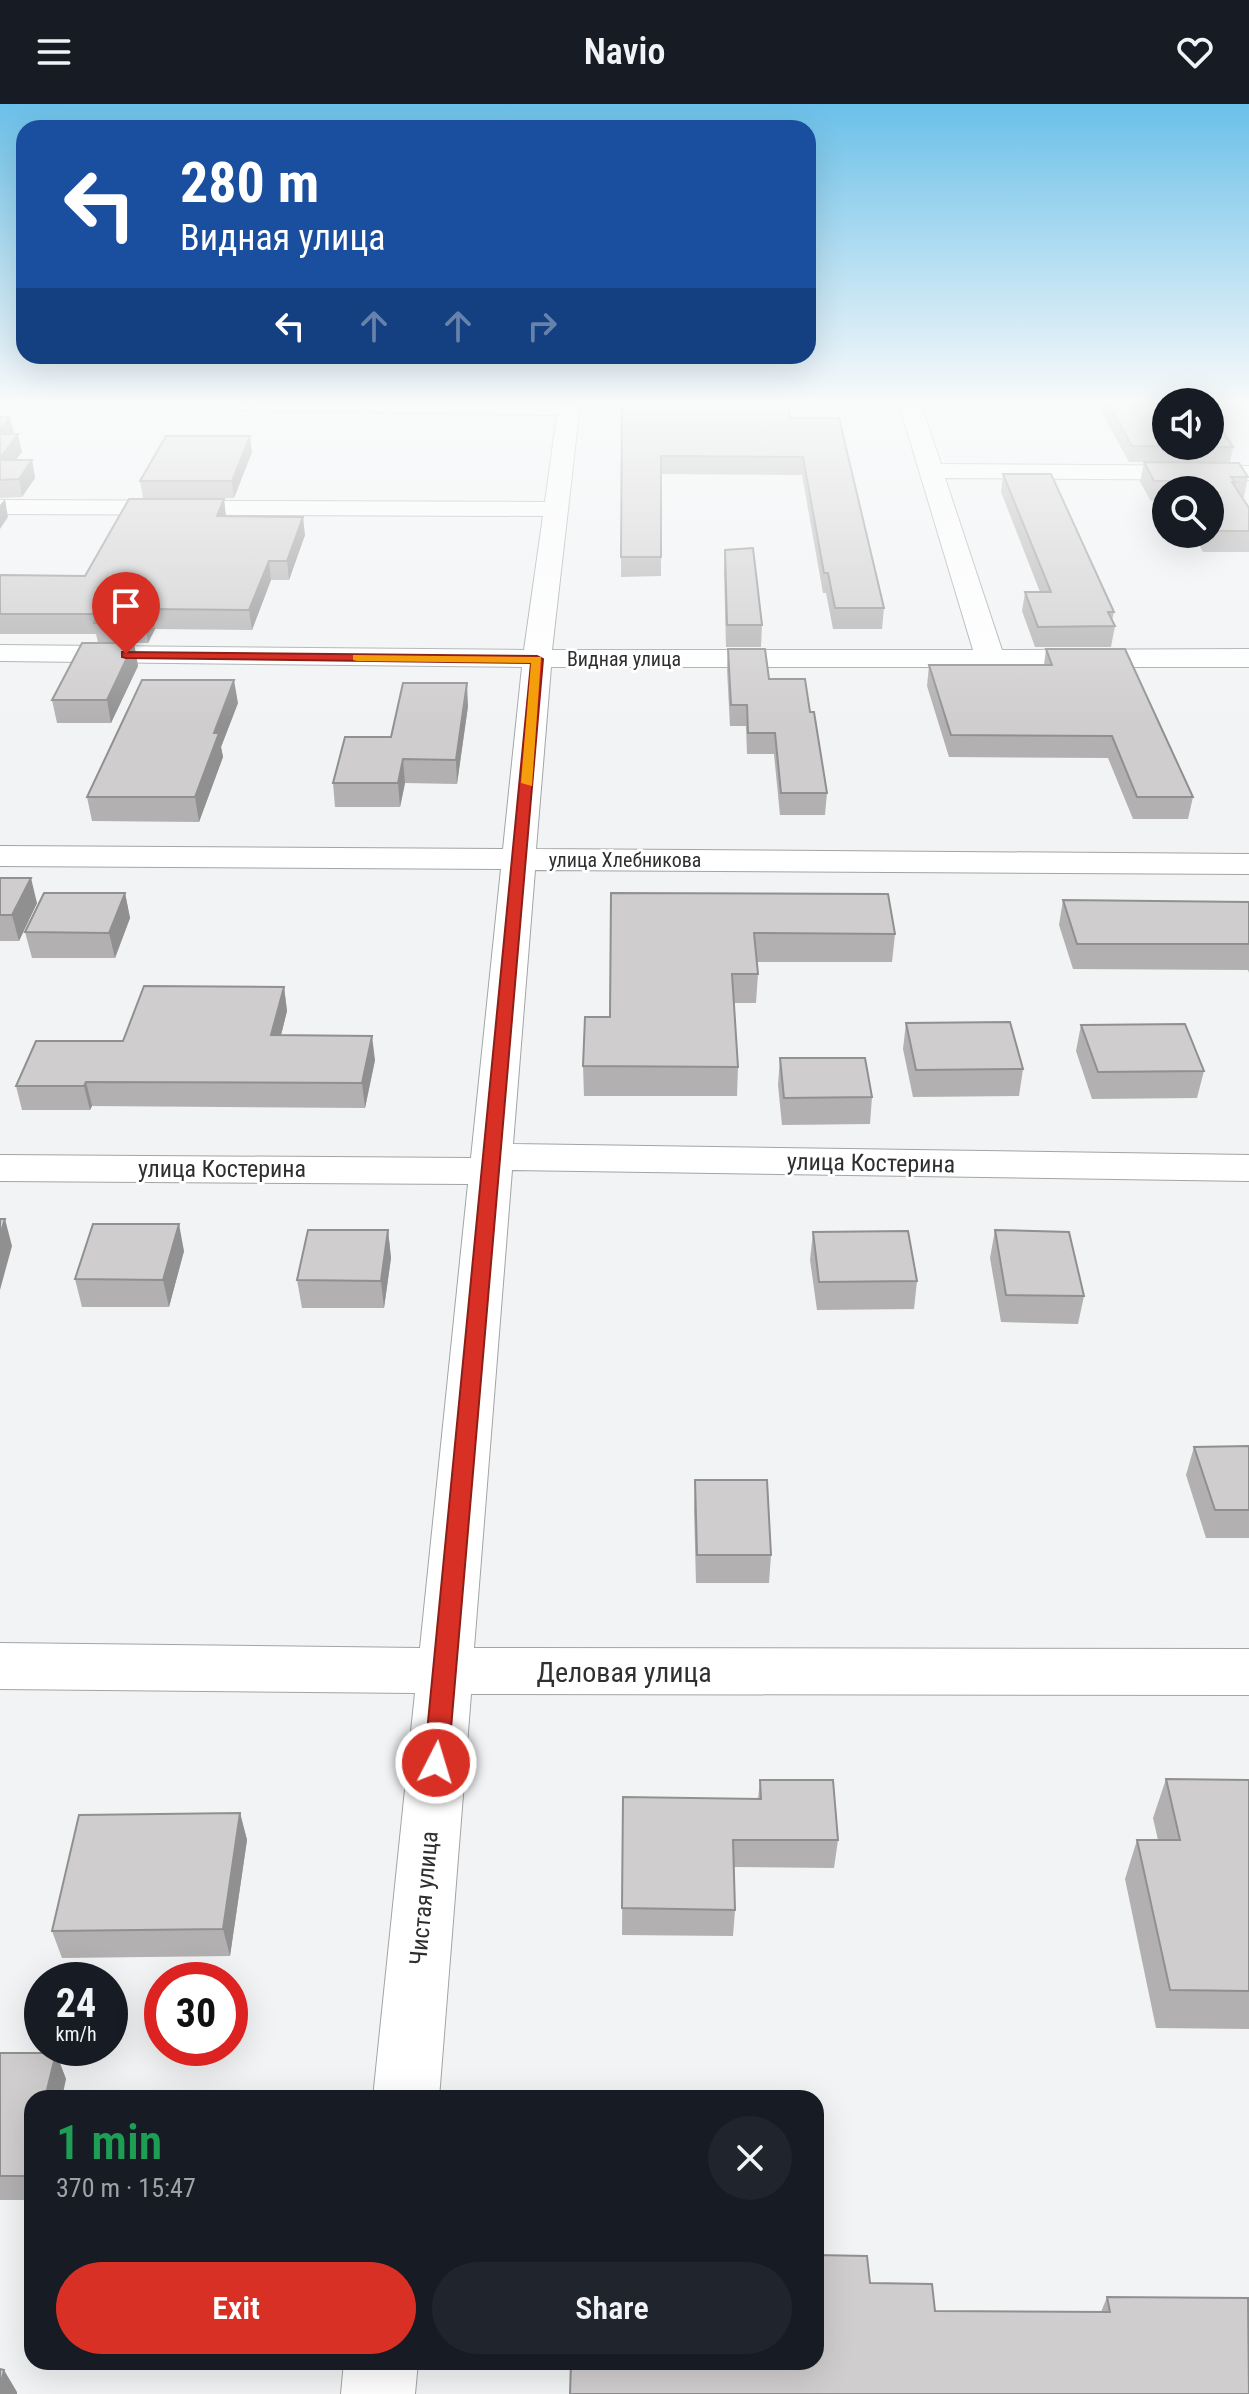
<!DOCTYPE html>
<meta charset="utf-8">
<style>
body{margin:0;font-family:"Roboto Condensed",sans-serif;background:#20242c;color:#f1f3f6;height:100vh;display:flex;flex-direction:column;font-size:30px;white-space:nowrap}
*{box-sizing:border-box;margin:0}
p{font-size:26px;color:#9ea1a6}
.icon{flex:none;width:44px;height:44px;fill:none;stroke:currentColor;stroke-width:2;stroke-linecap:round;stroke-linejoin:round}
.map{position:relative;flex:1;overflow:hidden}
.panel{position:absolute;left:24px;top:1986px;width:800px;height:280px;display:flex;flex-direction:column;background:#171b24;border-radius:24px;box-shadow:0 8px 32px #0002}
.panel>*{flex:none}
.hud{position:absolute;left:16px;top:16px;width:800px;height:244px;border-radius:24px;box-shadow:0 8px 32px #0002;background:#1a4fa0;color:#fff;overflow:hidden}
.buttons{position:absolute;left:1152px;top:284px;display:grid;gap:16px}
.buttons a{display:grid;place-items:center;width:72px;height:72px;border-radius:50%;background:#171b24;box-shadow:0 8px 32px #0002;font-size:40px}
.speed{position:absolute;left:24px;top:1858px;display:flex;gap:16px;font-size:40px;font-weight:700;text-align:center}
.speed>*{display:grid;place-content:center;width:104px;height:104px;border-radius:50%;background:#171b24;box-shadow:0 8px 32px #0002;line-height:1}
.speed small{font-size:20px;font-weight:400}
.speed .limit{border:12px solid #d22;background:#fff;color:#111}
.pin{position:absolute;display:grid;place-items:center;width:68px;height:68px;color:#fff;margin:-82px -34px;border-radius:50% 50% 50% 0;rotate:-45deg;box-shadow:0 0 8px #0007}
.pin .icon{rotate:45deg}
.me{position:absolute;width:88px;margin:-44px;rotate:5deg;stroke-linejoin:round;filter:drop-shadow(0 0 6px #0008)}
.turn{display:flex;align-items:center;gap:28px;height:168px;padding:0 32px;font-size:36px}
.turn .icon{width:104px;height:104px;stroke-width:2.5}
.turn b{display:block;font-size:56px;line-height:68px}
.lanes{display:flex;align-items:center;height:76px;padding:0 32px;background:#0003;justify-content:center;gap:40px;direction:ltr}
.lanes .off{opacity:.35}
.round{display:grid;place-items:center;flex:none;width:84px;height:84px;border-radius:42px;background:#20242c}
.summary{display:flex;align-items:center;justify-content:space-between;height:136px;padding:0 32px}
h1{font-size:48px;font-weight:600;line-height:60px;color:#1e9e55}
.button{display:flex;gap:16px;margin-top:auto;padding:16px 32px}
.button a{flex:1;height:92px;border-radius:48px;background:#d93025;color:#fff;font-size:32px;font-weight:600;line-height:92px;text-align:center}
.button a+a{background:#20242c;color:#f1f3f6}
header{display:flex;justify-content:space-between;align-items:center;height:104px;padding:0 32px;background:#171b24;font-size:36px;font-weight:600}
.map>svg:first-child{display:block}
</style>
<header><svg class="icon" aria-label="menu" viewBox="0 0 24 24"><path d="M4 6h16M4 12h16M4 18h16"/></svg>Navio<svg class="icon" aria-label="heart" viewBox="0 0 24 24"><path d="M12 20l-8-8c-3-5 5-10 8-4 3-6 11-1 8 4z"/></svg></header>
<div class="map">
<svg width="1249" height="2290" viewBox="0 0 1249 2290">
<rect width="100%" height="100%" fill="#f2f3f5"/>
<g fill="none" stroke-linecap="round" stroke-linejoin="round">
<defs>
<path id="minor" d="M 231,300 L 580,300 L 552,546 L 973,546 L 899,300 L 921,300 L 941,360 L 1249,362 L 1249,376 L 945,374 L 1002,546 L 1249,545 L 1249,563 L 551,563 L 536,745 L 1249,750 L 1249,770 L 535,766 L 513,1040 L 1249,1051 L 1249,1077 L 512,1066 L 474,1544 L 1249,1545 L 1249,1591 L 471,1590 L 439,1994 L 373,1994 L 415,1589 L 0,1585 L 0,1539 L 420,1544 L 468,1080 L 0,1077 L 0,1051 L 471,1054 L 501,765 L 0,762 L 0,742 L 503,745 L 522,563 L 0,557 L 0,541 L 524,546 L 543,412 L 0,410 L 0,396 L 545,398 L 557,311 L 242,306 Z
M 344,2258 L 418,2258 L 415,2290 L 341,2290 Z"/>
</defs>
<!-- minor casing -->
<use href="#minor" stroke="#a2a4a5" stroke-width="2"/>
<!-- minor -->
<use href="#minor" fill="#fff" fill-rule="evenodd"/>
</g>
<!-- wall -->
<path fill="#b2b0b1" d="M 622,300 L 790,314 L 884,504 L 882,525 L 833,525 L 826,489 L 823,489 L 802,371 L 661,370 L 661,472 L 621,473 Z
M 1097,300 L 1166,300 L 1233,343 L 1230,359 L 1129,358 Z
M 0,313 L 14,330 L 22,348 L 15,356 L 32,356 L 35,374 L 22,393 L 0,394 Z
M 252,348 L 234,394 L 143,394 L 140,377 Z
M 1144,358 L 1248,373 L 1244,393 L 1241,393 L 1249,404 L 1249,448 L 1203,448 L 1193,430 L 1210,430 L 1210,386 L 1166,386 L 1166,397 L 1151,397 L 1140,378 Z
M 1003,370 L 1114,508 L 1112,517 L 1115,522 L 1111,543 L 1035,543 L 1022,507 L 1025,488 L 1040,488 L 1001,388 Z
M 224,395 L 226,412 L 305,431 L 289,476 L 271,476 L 252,526 L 155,525 L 148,539 L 134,539 L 138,562 L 111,619 L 57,619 L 52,596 L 98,539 L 96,530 L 0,530 L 0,471 L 85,472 Z
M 725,446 L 762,521 L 761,543 L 726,543 L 724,467 Z
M 728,545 L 810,608 L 827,689 L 825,711 L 780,711 L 774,650 L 747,650 L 746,622 L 730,622 L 727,566 Z
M 1046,545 L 1193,693 L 1188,715 L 1133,715 L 1108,654 L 949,653 L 927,582 L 929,561 L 1044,561 Z
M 238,599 L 221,643 L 223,653 L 199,718 L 92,717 L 87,693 Z
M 468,602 L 457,680 L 405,679 L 400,703 L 335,703 L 333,679 L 391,633 Z
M 0,774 L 37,799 L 19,837 L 0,837 Z
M 125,789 L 130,814 L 115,854 L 32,854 L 25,828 Z
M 611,789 L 895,830 L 892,858 L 756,858 L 758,870 L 756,899 L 734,899 L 738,963 L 737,992 L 584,992 L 583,962 L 610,913 Z
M 1063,796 L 1249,798 L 1249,869 L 1248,866 L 1073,865 L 1059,821 Z
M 284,883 L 287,907 L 281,931 L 375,956 L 365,1004 L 92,1002 L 90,1006 L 22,1006 L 16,982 L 123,937 Z
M 906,919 L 1023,965 L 1019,992 L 913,993 L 903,945 Z
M 1081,921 L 1204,967 L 1197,994 L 1092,995 L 1076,947 Z
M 780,954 L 872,993 L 870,1020 L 782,1021 L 778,981 Z
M 388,1126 L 391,1154 L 384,1204 L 302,1204 L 297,1176 Z
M 995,1126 L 1084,1192 L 1078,1220 L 1001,1218 L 990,1154 Z
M 813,1128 L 917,1177 L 914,1205 L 817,1206 L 810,1156 Z
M 184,1147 L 169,1203 L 82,1203 L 75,1175 Z
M 1249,1342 L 1249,1434 L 1206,1434 L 1186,1371 L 1194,1343 Z
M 695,1376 L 771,1451 L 769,1479 L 696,1479 L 694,1404 Z
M 1166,1675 L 1249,1676 L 1249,1925 L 1156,1924 L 1125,1775 L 1137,1736 L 1158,1736 L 1153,1714 Z
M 760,1676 L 838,1736 L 834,1764 L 733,1763 L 735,1806 L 733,1832 L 622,1831 L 623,1693 L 758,1695 Z
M 240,1709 L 247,1736 L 230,1852 L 62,1854 L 52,1827 Z
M 0,1949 L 56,1949 L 66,1975 L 32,1994 L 32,2096 L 0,2096 Z
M 870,2179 L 935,2207 L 1101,2208 L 1107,2193 L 1249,2197 L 571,2258 Z"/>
<!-- shaded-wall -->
<path fill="#919090" d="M 10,313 L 14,330 L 0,348 L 0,326 Z
M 18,330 L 22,348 L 2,374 L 0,366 L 0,354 Z
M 250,332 L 252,348 L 234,394 L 232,377 Z
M 32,356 L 35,374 L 22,393 L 19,375 Z
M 5,395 L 8,413 L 0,425 L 0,401 Z
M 224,395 L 226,414 L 217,412 Z
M 303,413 L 305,431 L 289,476 L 287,457 Z
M 269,457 L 271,476 L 252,526 L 249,506 Z
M 152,505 L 155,525 L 148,539 L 145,519 Z
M 134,539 L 138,562 L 111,619 L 107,596 Z
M 234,576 L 238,599 L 221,643 L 223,653 L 199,718 L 195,693 L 214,629 Z
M 467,579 L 468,602 L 457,680 L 456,656 Z
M 403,655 L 405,679 L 400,703 L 398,679 Z
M 31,774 L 37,799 L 19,837 L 12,811 Z
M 125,789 L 130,814 L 115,854 L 109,829 Z
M 284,883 L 287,907 L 275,955 L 271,931 Z
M 372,932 L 375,956 L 365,1004 L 362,979 Z
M 86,978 L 92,1002 L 90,1006 L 84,982 Z
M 5,1115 L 12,1142 L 0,1186 L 0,1131 Z
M 179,1120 L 184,1147 L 169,1203 L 163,1176 Z
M 388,1126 L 391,1154 L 384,1204 L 381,1177 Z
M 240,1709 L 247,1736 L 230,1852 L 223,1825 Z
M 56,1949 L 66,1975 L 62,1994 L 45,1994 Z
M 32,2047 L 32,2084 L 26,2072 Z
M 4,2266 L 17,2288 L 17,2290 L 0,2290 L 0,2283 Z"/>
<!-- building -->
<path fill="#cfcdce" stroke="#919090" stroke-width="2" d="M 622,300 L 787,300 L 790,314 L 839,314 L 884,504 L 835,504 L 828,469 L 824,469 L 803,353 L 661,352 L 661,453 L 621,453 Z
M 1108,300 L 1166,300 L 1166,342 L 1210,342 L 1210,308 L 1233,343 L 1132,342 Z
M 0,313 L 10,313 L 0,326 Z
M 0,330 L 18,330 L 0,354 Z
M 166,332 L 250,332 L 232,377 L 140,377 Z
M 0,356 L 32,356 L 19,375 L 0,376 Z
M 1144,358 L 1239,359 L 1248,373 L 1231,373 L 1235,378 L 1232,378 L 1249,404 L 1249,427 L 1210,427 L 1210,386 L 1183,386 L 1178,377 L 1154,377 Z
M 1003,370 L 1051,370 L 1114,508 L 1108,508 L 1115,522 L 1038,523 L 1025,488 L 1051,488 Z
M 129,395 L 224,395 L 217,412 L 303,413 L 287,457 L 269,457 L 249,506 L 152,505 L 145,519 L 94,519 L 98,510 L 0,510 L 0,471 L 85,472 Z
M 753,444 L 762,521 L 727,521 L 725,446 Z
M 82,539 L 134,539 L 107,596 L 52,596 Z
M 728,545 L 765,545 L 769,575 L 805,575 L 810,608 L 814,608 L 827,689 L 781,689 L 775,629 L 748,629 L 747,601 L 731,601 Z
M 1046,545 L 1125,545 L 1193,693 L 1137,693 L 1112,632 L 951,631 L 929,561 L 1052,561 Z
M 142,576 L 234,576 L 214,629 L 219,629 L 195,693 L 87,693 Z
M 403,579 L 467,579 L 456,656 L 403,655 L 398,679 L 333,679 L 345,633 L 391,633 Z
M 0,774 L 31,774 L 12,811 L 0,811 Z
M 44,789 L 125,789 L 109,829 L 25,828 Z
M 611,789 L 888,790 L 895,830 L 754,829 L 758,870 L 732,870 L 738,963 L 583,962 L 585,913 L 610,913 Z
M 1063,796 L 1249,798 L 1249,840 L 1077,840 Z
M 144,882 L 284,883 L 271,931 L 372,932 L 362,979 L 86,978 L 84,982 L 16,982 L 36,937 L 123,937 Z
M 1010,918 L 1023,965 L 916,966 L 906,919 Z
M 1185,920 L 1204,967 L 1098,968 L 1081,921 Z
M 780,954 L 865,954 L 872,993 L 784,994 Z
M 0,1115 L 5,1115 L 0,1131 Z
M 93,1120 L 179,1120 L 163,1176 L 75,1175 Z
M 308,1126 L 388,1126 L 381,1177 L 297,1176 Z
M 995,1126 L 1069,1128 L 1084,1192 L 1006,1191 Z
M 908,1127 L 917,1177 L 819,1178 L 813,1128 Z
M 1249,1342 L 1249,1406 L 1215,1406 L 1194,1343 Z
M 695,1376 L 767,1376 L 771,1451 L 697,1451 Z
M 1166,1675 L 1249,1676 L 1249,1887 L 1170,1886 L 1137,1736 L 1180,1736 Z
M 760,1676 L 833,1676 L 838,1736 L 733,1736 L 735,1806 L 622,1804 L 623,1693 L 761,1695 Z
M 240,1709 L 223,1825 L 52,1827 L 79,1711 Z
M 0,1949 L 56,1949 L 45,1994 L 32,1994 L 32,2047 L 26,2072 L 0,2072 Z
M 816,2151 L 867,2152 L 870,2179 L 932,2180 L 935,2207 L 1110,2208 L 1107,2193 L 1248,2194 L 1249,2290 L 570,2290 L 571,2258 L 816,2258 Z
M 0,2265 L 4,2266 L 0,2283 Z"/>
<!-- sky -->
<linearGradient id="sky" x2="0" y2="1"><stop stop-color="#6bc0e9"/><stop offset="0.48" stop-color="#f9fafa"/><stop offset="1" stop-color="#f9fafa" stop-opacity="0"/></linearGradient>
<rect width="1249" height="621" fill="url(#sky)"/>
<!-- route -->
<path fill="#d93025" stroke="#8d1f18" stroke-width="2" d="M 122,548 L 537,552 L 543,555 L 448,1659 L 445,1666 L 436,1669 L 428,1666 L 424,1659 L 531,559 L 126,554 L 122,553 Z"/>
<!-- slow -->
<path fill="#f59e0b" d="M 353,551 L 541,553 L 532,682 L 521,679 L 531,559 L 357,557 L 353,556 Z"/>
<g text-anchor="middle" stroke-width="6" stroke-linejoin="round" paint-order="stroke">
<!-- far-street labels -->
<g font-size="20" fill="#2f2f30" stroke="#fff">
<text x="624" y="562">Видная улица</text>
<text x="625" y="763">улица Хлебникова</text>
</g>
<!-- street labels -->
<g font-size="24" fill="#2f2f30" stroke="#fff">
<text transform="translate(871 1059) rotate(1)" y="8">улица Костерина</text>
<text x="222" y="1073">улица Костерина</text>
<text transform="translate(424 1794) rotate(-85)" y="8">Чистая улица</text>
</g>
<!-- near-street labels -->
<g font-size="28" fill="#2f2f30" stroke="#fff">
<text x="624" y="1578">Деловая улица</text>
</g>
</g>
</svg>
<div class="buttons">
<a><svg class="icon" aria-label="sound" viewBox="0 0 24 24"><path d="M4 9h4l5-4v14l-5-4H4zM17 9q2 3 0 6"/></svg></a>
<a><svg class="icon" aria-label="search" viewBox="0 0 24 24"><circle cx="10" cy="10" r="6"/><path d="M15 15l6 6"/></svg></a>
</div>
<div class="speed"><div>24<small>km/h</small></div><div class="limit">30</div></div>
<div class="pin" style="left:126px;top:550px;background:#d93025"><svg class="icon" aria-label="arrive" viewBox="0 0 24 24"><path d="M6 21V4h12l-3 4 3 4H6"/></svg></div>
<svg class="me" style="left:436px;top:1659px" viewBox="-20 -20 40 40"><circle r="17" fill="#d93025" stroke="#fff" stroke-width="3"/><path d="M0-11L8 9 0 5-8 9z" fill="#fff"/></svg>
<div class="hud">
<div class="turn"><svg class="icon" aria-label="left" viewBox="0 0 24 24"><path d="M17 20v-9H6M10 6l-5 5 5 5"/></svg><div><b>280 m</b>Видная улица</div></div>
<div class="lanes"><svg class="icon" aria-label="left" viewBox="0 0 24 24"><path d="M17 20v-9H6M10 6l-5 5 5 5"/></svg><svg class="icon off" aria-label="ahead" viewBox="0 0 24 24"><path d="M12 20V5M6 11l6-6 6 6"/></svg><svg class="icon off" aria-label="ahead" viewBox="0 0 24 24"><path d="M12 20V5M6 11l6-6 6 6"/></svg><svg class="icon off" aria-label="right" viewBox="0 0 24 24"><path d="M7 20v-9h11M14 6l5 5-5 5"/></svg></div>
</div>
<section class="panel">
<div class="summary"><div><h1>1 min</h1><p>370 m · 15:47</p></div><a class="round"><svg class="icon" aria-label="close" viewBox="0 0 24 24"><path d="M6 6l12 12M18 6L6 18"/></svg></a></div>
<div class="button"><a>Exit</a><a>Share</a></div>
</section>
</div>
